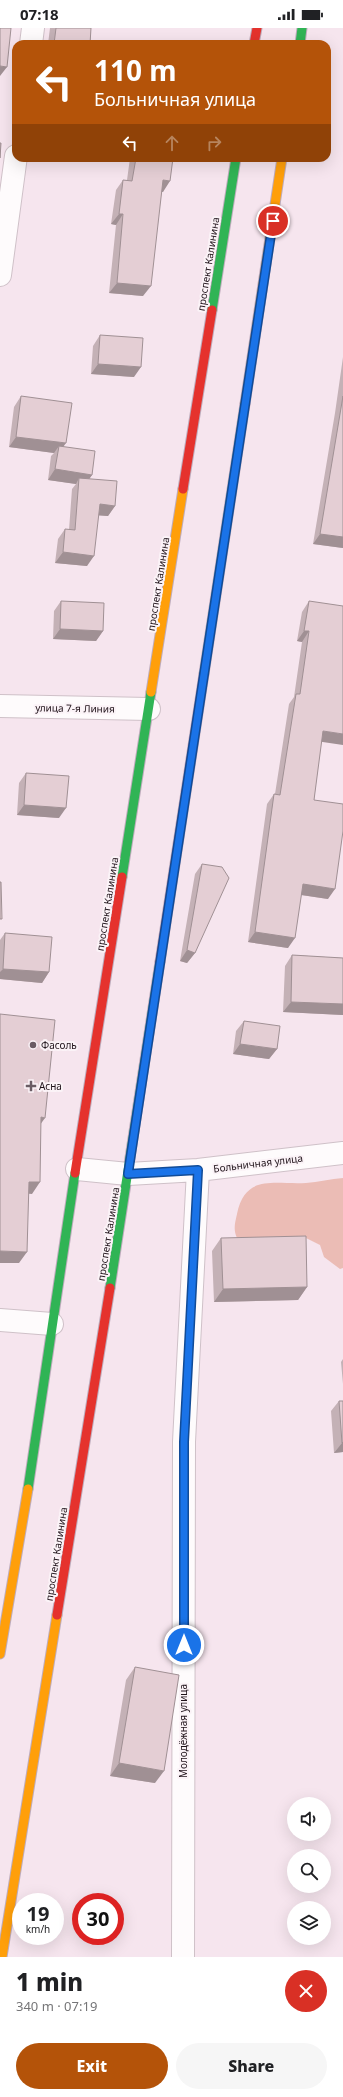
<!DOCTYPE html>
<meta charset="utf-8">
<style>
body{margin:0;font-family:"Noto Sans",sans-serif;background:#f6f6f6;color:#202124;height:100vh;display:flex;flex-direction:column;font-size:15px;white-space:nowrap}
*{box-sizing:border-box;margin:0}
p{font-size:13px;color:#757577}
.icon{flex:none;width:22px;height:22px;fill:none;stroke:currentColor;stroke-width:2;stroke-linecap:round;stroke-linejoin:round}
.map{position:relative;height:1929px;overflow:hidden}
.drawer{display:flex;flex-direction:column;background:#fff;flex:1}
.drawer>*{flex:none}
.top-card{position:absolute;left:12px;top:12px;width:319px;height:122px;border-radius:12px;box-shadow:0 4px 16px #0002;background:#b45309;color:#fff;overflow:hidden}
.controls{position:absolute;left:287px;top:1769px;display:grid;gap:8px}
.controls a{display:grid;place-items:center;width:44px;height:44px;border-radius:50%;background:#fff;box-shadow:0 4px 16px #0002;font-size:20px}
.speed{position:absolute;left:12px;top:1865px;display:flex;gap:8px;font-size:20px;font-weight:700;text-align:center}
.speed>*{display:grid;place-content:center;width:52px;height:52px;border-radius:50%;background:#fff;box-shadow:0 4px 16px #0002;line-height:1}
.speed small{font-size:10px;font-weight:400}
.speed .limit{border:6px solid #d22;background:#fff;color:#111}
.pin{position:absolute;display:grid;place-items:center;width:34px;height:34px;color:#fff;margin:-17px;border:2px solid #fff;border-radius:50%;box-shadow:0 1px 4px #0007}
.me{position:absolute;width:44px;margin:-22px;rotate:0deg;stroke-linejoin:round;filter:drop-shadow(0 0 3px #0008)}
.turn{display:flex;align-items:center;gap:14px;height:84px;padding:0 16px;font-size:18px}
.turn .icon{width:52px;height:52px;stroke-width:2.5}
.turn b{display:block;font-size:28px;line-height:34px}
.lanes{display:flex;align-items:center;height:38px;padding:0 16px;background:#0003;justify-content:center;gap:20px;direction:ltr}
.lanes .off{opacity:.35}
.round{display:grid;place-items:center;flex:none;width:42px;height:42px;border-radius:21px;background:#f6f6f6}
.overview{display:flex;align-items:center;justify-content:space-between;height:68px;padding:0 16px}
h1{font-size:24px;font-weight:800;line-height:30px}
.cta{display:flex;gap:8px;margin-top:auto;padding:8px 16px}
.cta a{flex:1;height:46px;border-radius:24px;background:#b45309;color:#fff;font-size:16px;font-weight:800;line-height:46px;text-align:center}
.cta a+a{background:#f6f6f6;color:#202124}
.status{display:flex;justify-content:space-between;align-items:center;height:28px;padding:0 20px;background:#fff;direction:ltr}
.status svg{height:11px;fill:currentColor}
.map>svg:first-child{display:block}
</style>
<div class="status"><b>07:18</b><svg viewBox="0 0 49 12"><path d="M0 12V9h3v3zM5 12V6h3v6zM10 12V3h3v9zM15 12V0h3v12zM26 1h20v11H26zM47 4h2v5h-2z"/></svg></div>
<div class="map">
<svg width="343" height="1929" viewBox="0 0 343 1929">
<rect width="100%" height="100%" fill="#f6e5ee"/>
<!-- forest -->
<path fill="#ebbcb5" d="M 343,1150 L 343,1240 L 340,1241 L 324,1229 L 320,1217 L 304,1209 L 237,1210 C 233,1201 235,1195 237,1186 C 245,1145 275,1157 306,1155 C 318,1154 331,1151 343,1150 Z"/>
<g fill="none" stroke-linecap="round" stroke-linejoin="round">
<defs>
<path id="street" d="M 31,16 L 33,0
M 0,247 L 16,128
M 0,678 L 149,681
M 77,1141 L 128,1146 L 198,1142 L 343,1125
M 0,1292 L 52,1296
M 183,1929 L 184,1414 L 198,1142"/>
<path id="fast" d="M 300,16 L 302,0
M 212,282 L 236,130
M 204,646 L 245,376
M 122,849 L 151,664
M 110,1260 L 160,934
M 28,1461 L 75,1145"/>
<path id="slow" d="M 245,376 L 282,130
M 151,664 L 183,461
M 0,1626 L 28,1461
M 2,1929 L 57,1587"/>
<path id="jam" d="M 254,16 L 257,0
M 183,461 L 212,282
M 160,934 L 204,646
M 75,1145 L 122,849
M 57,1587 L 110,1260"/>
</defs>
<!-- street casing -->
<use href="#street" stroke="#cfc1c8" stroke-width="24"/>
<!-- fast casing -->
<use href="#fast" stroke="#beacbc" stroke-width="11"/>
<!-- slow casing -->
<use href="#slow" stroke="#beacbc" stroke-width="11"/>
<!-- jam casing -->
<use href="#jam" stroke="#beacbc" stroke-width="11"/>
<!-- street -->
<use href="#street" stroke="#fefbfc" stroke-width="22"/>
<!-- fast -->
<use href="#fast" stroke="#30b455" stroke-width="9"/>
<!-- slow -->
<use href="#slow" stroke="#ff9f0a" stroke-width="9"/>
<!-- jam -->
<use href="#jam" stroke="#e5322d" stroke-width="9"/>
</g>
<!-- wall -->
<path fill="#c4b1b6" d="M 50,0 L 91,0 L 90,16 L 48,16 Z
M 130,130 L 173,130 L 163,164 L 162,163 L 143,268 L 109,265 L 116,197 L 111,196 L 116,162 L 123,152 L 127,152 Z
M 100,307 L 134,349 L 91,346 L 93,318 Z
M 343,329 L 343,520 L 313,516 L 335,385 Z
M 21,368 L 63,419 L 92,447 L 89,451 L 115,478 L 108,488 L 98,487 L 87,538 L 55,535 L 58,511 L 65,501 L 69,502 L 72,461 L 76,456 L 48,452 L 51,428 L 54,425 L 9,419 L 14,379 Z
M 61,573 L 103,603 L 96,613 L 53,611 L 54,583 Z
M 309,573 L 321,714 L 314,772 L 328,871 L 301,867 L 288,920 L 248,914 L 267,776 L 274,766 L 275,766 L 289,676 L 294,669 L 302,614 L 297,613 L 302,584 Z
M 26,745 L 59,790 L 17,787 L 19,755 Z
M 202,836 L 195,925 L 187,935 L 180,933 L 195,846 Z
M 5,905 L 49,944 L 42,955 L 0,951 L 0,912 Z
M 292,927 L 343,930 L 343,987 L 283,984 L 285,938 Z
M 244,993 L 277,1021 L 269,1031 L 233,1026 L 236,1003 Z
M 221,1210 L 307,1259 L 298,1272 L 214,1274 L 212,1223 Z
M 343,1331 L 343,1356 L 341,1334 Z
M 339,1373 L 343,1373 L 343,1424 L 334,1425 L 331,1383 Z
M 135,1639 L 155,1755 L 110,1748 L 126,1652 Z"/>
<!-- shaded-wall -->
<path fill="#a09094" d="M 0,38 L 7,39 L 0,48 Z
M 163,152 L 170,153 L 163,164 L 156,163 Z
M 119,186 L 123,186 L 116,197 L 111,196 Z
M 117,255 L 151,258 L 143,268 L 109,265 Z
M 98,336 L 141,339 L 134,349 L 91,346 Z
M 16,409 L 66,415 L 58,426 L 59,418 L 54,425 L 9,419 Z
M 55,441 L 92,447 L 85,457 L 79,450 L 76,456 L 48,452 Z
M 100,476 L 115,478 L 108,488 L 92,487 Z
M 320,506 L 343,509 L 343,520 L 313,516 Z
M 63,524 L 94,528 L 87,538 L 55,535 Z
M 60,601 L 103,603 L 96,613 L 53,611 Z
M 304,603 L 309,603 L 302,614 L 297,613 Z
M 323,703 L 343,706 L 343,717 L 316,713 Z
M 24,777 L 66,780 L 59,790 L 17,787 Z
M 303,856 L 335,861 L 328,871 L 295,866 Z
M 255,904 L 295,910 L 288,920 L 248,914 Z
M 187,922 L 195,925 L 187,935 L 180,933 Z
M 3,941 L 49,944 L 42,955 L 0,951 L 0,944 Z
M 291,974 L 343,976 L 343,987 L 283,984 Z
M 240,1016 L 277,1021 L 269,1031 L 233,1026 Z
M 41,1089 L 45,1090 L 37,1101 Z
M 29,1154 L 40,1154 L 32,1166 L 21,1165 Z
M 0,1223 L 27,1224 L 19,1235 L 0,1235 Z
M 307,1259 L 298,1272 L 214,1274 L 223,1261 Z
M 343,1414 L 343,1424 L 334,1425 L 342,1415 Z
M 119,1735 L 164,1743 L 155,1755 L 110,1748 Z"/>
<!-- building -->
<path fill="#e4ced4" stroke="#a09094" d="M 0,0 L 11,0 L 7,39 L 0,38 Z
M 56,0 L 91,0 L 90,16 L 54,16 Z
M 135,13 L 155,16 L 134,16 Z
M 0,115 L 1,115 L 0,130 Z
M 136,130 L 173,130 L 170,153 L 163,152 L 151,258 L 117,255 L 123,186 L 119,186 L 123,152 L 132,153 Z
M 100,307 L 143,310 L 141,339 L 98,336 Z
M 21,368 L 72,375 L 66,415 L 16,409 Z
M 343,368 L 343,509 L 320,506 Z
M 59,418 L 95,423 L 92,447 L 55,441 Z
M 79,450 L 117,453 L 115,478 L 100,476 L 94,528 L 63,524 L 65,501 L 75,502 Z
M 61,573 L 104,575 L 103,603 L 60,601 Z
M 309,573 L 343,578 L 343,706 L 323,703 L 314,772 L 343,776 L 343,803 L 335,861 L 303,856 L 295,910 L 255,904 L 274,766 L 280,767 L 296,666 L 300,666 L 309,603 L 304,603 Z
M 26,745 L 69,748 L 66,780 L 24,777 Z
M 202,836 L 222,839 L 229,850 L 195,925 L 187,922 Z
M 0,854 L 1,854 L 2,891 L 0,891 Z
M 5,905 L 52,909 L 49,944 L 3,941 Z
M 292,927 L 343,930 L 343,976 L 291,974 Z
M 0,986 L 55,992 L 45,1090 L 41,1089 L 40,1154 L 29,1154 L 27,1224 L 0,1223 Z
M 244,993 L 280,998 L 277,1021 L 240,1016 Z
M 306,1208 L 307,1259 L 223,1261 L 221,1210 Z
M 339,1373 L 343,1373 L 343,1414 L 342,1415 Z
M 135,1639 L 179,1647 L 164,1743 L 119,1735 Z"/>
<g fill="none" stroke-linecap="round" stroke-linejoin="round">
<defs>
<path id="route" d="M 184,1617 L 184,1414 L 198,1142 L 128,1146 L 273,193"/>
</defs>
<!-- route casing -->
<use href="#route" stroke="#114b97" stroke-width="10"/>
<!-- route -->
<use href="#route" stroke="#1a73e8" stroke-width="7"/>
</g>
<!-- markers -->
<g fill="#6a5c64" stroke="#fbf3f7" stroke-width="1.5">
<circle cx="33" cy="1017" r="4"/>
<path d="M29 1052h4v4h4v4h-4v4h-4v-4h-4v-4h4z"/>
</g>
<g text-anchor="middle" stroke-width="4" stroke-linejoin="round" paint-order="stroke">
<!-- street labels -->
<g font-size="10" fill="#1f1219" stroke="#fbf3f7">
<text transform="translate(208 236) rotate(-81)" y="4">проспект Калинина</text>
<text transform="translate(158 556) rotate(-81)" y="4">проспект Калинина</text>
<text transform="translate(75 680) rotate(1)" y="4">улица 7-я Линия</text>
<text transform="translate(107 876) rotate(-81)" y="4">проспект Калинина</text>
<text transform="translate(258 1135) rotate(-7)" y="4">Больничная улица</text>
<text transform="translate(108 1206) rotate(-81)" y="4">проспект Калинина</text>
<text transform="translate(56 1526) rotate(-81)" y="4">проспект Калинина</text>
<text transform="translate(183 1703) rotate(-90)" y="4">Молодёжная улица</text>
</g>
<!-- poi labels -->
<g font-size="10" fill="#1f1219" stroke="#fbf3f7" text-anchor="start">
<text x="41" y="1021">Фасоль</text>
<text x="39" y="1062">Асна</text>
</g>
</g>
</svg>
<div class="controls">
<a><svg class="icon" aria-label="sound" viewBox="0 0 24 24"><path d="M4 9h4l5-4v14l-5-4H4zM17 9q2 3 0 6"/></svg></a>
<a><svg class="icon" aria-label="search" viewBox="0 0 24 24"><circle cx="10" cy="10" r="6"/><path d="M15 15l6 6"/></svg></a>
<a><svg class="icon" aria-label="layers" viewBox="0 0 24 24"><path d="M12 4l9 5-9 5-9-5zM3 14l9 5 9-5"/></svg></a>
</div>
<div class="speed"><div>19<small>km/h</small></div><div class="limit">30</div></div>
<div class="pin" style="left:273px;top:193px;background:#d93025"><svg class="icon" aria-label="arrive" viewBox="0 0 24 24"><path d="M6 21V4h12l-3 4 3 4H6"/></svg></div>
<svg class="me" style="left:184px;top:1617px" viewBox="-20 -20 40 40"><circle r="17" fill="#1a73e8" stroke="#fff" stroke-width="3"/><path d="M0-11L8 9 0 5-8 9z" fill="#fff"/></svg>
<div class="top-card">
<div class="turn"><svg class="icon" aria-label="left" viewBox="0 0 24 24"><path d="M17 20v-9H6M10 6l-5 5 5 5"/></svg><div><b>110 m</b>Больничная улица</div></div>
<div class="lanes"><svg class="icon" aria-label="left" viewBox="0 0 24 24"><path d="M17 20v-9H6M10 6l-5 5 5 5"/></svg><svg class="icon off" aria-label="ahead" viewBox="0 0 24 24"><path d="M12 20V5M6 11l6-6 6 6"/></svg><svg class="icon off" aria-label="right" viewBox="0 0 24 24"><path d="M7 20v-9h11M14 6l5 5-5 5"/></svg></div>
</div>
</div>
<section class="drawer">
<div class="overview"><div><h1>1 min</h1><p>340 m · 07:19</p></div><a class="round" style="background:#d93025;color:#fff"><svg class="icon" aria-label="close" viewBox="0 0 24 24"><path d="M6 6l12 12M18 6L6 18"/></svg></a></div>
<div class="cta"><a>Exit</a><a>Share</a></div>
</section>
